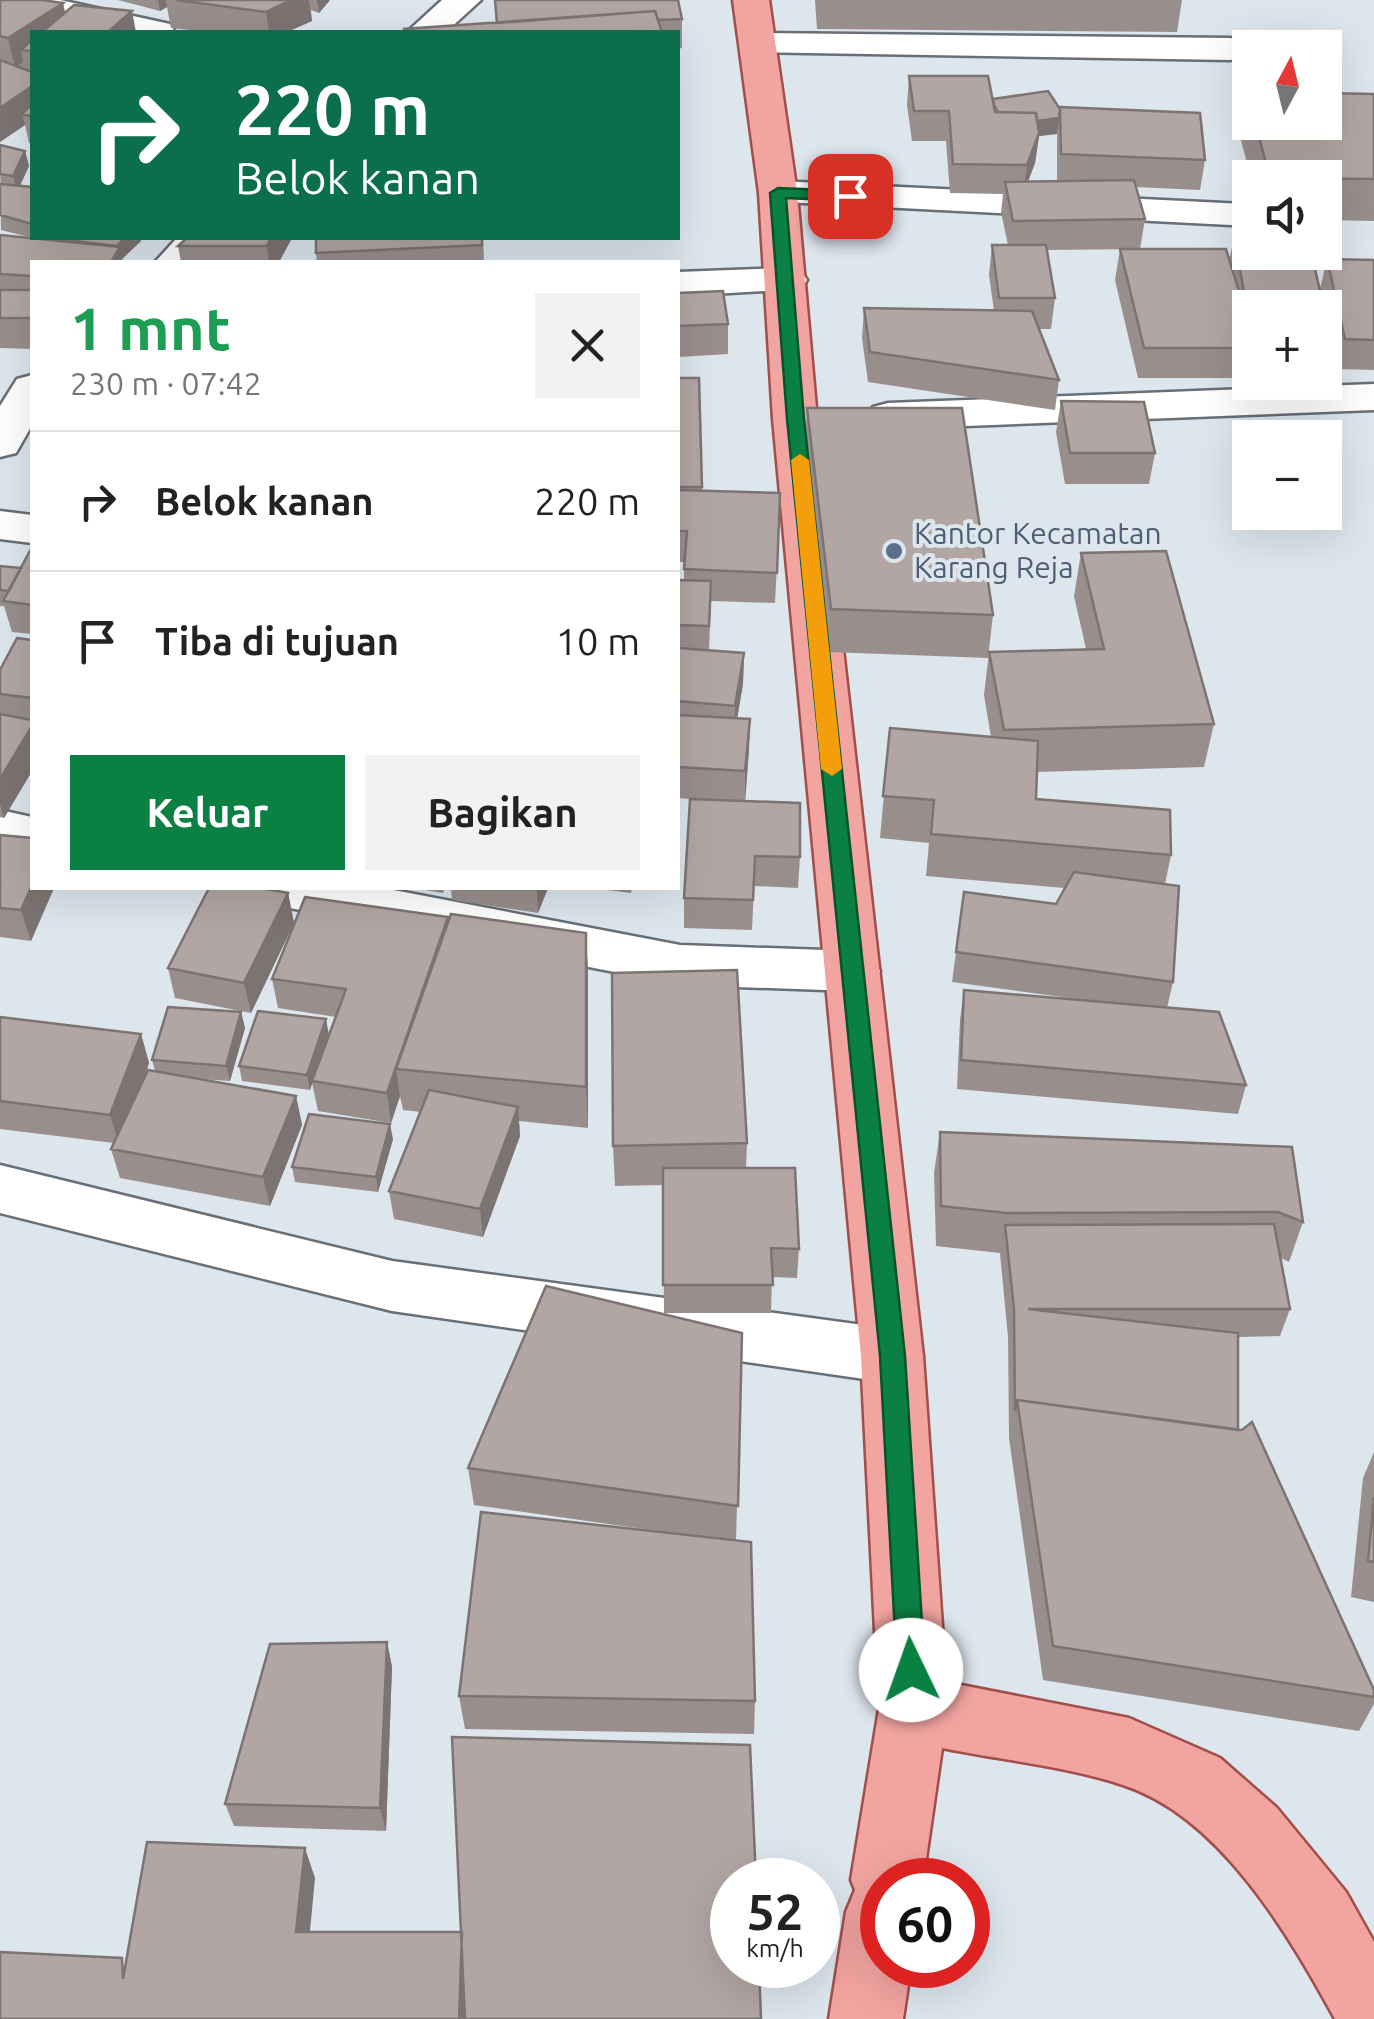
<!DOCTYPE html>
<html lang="id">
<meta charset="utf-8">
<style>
body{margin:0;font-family:Ubuntu,sans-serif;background:#f2f2f2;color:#222;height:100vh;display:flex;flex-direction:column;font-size:38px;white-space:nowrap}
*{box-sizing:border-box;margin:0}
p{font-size:32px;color:#767676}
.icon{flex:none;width:55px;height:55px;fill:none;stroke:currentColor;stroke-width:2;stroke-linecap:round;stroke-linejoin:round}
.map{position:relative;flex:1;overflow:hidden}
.details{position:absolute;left:30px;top:260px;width:650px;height:630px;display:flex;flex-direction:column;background:#fff;border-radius:0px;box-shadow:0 10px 40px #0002}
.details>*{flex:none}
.hud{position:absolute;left:30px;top:30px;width:650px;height:210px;border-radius:0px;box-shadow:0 10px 40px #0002;background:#0b6e4f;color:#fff;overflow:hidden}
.needle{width:65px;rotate:7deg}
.controls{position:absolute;left:1232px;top:30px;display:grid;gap:20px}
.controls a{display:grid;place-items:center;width:110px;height:110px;border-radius:0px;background:#fff;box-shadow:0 10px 40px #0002;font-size:50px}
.speed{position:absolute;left:710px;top:1858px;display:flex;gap:20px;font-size:50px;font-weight:700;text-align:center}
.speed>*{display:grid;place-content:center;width:130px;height:130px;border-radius:50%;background:#fff;box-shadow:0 10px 40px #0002;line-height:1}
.speed small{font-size:25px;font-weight:400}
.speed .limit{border:15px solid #d22;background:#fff;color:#111}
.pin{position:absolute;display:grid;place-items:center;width:85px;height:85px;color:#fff;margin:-42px;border-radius:20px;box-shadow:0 5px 15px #0006}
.me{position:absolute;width:110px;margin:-55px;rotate:357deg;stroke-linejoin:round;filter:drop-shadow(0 0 8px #0008)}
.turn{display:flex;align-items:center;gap:35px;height:210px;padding:0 40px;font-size:45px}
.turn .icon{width:130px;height:130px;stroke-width:2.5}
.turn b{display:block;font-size:70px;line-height:85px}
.round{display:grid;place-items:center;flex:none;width:105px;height:105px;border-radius:0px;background:#f2f2f2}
.head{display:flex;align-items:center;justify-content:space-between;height:170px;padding:0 40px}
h1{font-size:60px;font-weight:700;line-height:75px;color:#1e9e55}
.action{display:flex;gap:20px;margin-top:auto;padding:20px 40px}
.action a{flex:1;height:115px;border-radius:0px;background:#0b8043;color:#fff;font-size:40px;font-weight:700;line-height:115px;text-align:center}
.action a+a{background:#f2f2f2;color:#222}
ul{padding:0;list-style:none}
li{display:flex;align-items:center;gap:30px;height:140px;padding:0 40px;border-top:2px solid #e0e0e0}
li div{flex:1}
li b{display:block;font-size:38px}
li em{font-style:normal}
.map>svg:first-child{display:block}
</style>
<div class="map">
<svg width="1374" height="2019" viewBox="0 0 1374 2019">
<rect width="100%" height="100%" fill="#dde5ed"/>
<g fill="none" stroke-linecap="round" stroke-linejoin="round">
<defs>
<path id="minor" d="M 0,0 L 60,0 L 170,24 L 175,32 L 111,32 L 0,8 Z
M 442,0 L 481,0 L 446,32 L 407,32 Z
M 759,33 L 1230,38 L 1243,41 L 1248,49 L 1243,57 L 1230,60 L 746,52 L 741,44 L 746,36 Z
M 778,181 L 1244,204 L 1250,206 L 1250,226 L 764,201 L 759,193 L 764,185 Z
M 177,238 L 219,238 L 197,262 L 155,262 Z
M 787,268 L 801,271 L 807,280 L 801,289 L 678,296 L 678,272 Z
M 32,375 L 32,425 L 16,453 L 0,457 L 0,406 L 17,379 Z
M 1374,384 L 1374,410 L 888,429 L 873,425 L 866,416 L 873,407 L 888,403 Z
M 0,511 L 32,515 L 32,543 L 0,539 Z
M 0,810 L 32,817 L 32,853 L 0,846 Z
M 259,888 L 383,888 L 680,945 L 853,951 L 872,957 L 880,971 L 872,985 L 853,991 L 680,985 L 285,907 L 266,902 Z
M 0,1165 L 392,1261 L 892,1329 L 914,1337 L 923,1356 L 914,1375 L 892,1383 L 392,1311 L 0,1213 Z"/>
<path id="major" d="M 733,0 L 769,0 L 797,193 L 817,419 L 923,1356 L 946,1682 L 1129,1718 L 1220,1758 L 1277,1808 L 1346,1892 L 1374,1942 L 1374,2019 L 1335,2019 C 1289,1935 1220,1816 1123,1785 C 1066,1766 1001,1760 942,1748 L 923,1880 L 882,1880 L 882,1965 L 911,1965 L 903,2019 L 829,2019 L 846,1912 L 855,1890 L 851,1880 L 879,1709 L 861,1356 L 773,419 L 759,193 Z"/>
</defs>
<!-- minor casing -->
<use href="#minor" stroke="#686f76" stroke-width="5"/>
<!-- major casing -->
<use href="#major" stroke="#a24e4b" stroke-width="5"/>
<!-- minor -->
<use href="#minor" fill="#fff" fill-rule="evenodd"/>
<!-- major -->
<use href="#major" fill="#f2a4a0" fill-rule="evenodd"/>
</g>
<!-- wall -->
<path fill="#988f8d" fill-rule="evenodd" d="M 0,0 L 63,3 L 65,13 L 132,11 L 32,32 L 32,144 L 29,143 L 25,125 L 0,142 Z
M 118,0 L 330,0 L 319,13 L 311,10 L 312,21 L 287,32 L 208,32 L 171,28 L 167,7 L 160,11 Z
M 495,0 L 682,19 L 682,48 L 678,49 L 678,32 L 404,32 L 496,23 Z
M 815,0 L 1182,0 L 1177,32 L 817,29 Z
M 909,76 L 993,99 L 1060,109 L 1205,160 L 1200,190 L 1135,187 L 1145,219 L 1140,249 L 1047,250 L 1055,298 L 1051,329 L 1039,329 L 1059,380 L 1055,410 L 868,382 L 862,338 L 864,308 L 994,311 L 989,275 L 992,245 L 1008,245 L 1001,212 L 1003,194 L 950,193 L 946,141 L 912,141 L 907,105 ZM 1057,134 L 1057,181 L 1028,182 L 1035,163 L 1039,136 Z
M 1247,92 L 1250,92 L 1250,122 L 1325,122 L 1374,94 L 1374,221 L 1325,220 L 1325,178 L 1251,178 L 1239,133 Z
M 0,145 L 25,151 L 29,166 L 20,186 L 32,187 L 32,238 L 140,238 L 141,241 L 122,259 L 123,262 L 32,262 L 32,349 L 0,348 L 0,235 L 33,238 L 1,230 Z
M 292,238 L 279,262 L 181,262 L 178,246 Z
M 483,238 L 484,262 L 317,262 L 316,253 Z
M 1234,238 L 1320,289 L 1327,259 L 1374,260 L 1374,370 L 1337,369 L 1333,350 L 1325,378 L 1325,308 L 1250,308 L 1250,378 L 1138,378 L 1115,280 L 1120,249 L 1229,261 Z
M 678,293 L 728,324 L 728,354 L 679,357 L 680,378 L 699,378 L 702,490 L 779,524 L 775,603 L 711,601 L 709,650 L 744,653 L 743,684 L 737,718 L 750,719 L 749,750 L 745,801 L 800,857 L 798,888 L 754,886 L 752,930 L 684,928 L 684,898 L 690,799 L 678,798 L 678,580 L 684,580 L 684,562 L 678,562 Z
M 1061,401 L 1155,453 L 1149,484 L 1065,484 L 1056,432 Z
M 807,408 L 993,615 L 988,658 L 829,652 L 805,450 Z
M 32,547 L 32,634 L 12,632 L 4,606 L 0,606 L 0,566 L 21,568 Z
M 1081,553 L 1214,724 L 1204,767 L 1037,772 L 1036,799 L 1171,855 L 1165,884 L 1173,982 L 1167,1008 L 1246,1085 L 1238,1114 L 957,1089 L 960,1020 L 964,990 L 1091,1001 L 952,982 L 964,892 L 1056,904 L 1064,888 L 926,876 L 929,843 L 880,838 L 890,728 L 991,737 L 984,695 L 989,652 L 1086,649 L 1074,596 Z
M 32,640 L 32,771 L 4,818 L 0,817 L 0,670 Z
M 0,835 L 32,888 L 54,888 L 31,941 L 0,937 Z
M 413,888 L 445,888 L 443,893 Z
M 451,888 L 548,888 L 538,913 L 452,900 Z
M 591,888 L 632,888 L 631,893 Z
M 288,893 L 294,923 L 251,1013 L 175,998 L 168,968 Z
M 448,917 L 448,921 L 586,933 L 588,975 L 588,1128 L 519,1121 L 520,1136 L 483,1237 L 394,1219 L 389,1191 L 421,1112 L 403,1110 L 400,1096 L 391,1123 L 318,1111 L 312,1083 L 310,1090 L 242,1081 L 239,1066 L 329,1035 L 336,1017 L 278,1008 L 272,979 Z
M 241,1012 L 245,1028 L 230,1081 L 200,1079 L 296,1096 L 302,1125 L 270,1206 L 120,1178 L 111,1149 L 114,1143 L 0,1129 L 0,1017 L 141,1034 L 149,1063 L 143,1082 L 155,1071 L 152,1060 Z
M 940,1132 L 1292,1147 L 1303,1222 L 1289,1262 L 1281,1258 L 1290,1309 L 1280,1336 L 1238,1337 L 1238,1430 L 1374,1690 L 1374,1704 L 1359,1731 L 1043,1680 L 1009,1438 L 1008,1337 L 1000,1253 L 936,1246 L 934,1173 Z
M 393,1139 L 378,1192 L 295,1182 L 292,1167 Z
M 747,1143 L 746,1168 L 799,1249 L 797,1278 L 772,1277 L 771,1313 L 664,1313 L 663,1185 L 615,1186 L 613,1146 Z
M 742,1333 L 736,1540 L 755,1701 L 754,1734 L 465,1729 L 459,1696 L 665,1532 L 474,1505 L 468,1468 Z
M 1374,1452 L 1374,1602 L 1351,1597 L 1363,1478 Z
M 387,1642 L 392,1667 L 386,1831 L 234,1826 L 225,1804 Z"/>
<!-- shaded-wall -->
<path fill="#7c7473" d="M 158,0 L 166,0 L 167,7 L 160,11 Z
M 291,0 L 309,0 L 312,21 L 287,32 L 269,32 L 266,12 Z
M 317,0 L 330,0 L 319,13 Z
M 63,3 L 69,32 L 32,32 L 32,51 L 21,50 L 23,62 L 15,67 L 8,38 Z
M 132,11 L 136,32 L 108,32 Z
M 32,86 L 32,116 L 22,114 L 25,125 L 0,142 L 0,108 Z
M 1059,118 L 1057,134 L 1039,136 L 1035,163 L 1023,194 L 1027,165 L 1007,125 Z
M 25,151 L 29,166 L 17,191 L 13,176 Z
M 125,238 L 140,238 L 141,241 L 122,259 L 123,262 L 111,262 L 117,246 Z
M 271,238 L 292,238 L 279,262 L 269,262 L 267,246 Z
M 744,653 L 743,684 L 734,737 L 735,706 Z
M 750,719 L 749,750 L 745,802 L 745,771 Z
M 32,726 L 32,771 L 4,818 L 0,804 L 0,779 Z
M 32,885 L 32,888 L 54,888 L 31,941 L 21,910 Z
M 537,888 L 548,888 L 538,913 Z
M 288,893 L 294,923 L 251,1013 L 244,983 Z
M 448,917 L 451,947 L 396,1069 L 400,1096 L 391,1123 L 387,1093 Z
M 586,933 L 588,975 L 588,1128 L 586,1087 Z
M 241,1012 L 245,1028 L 230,1081 L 226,1066 Z
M 326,1019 L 329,1035 L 310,1090 L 307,1075 Z
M 141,1034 L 149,1063 L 119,1144 L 110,1115 Z
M 296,1096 L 302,1125 L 270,1206 L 263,1177 Z
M 518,1107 L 520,1136 L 483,1237 L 480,1209 Z
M 390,1124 L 393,1139 L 378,1192 L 376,1177 Z
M 387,1642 L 392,1667 L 386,1831 L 380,1808 Z
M 305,1848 L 315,1878 L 307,1962 L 296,1932 Z
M 462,1932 L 466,2019 L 459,2019 Z"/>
<!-- building -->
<path fill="#b1a6a4" stroke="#7c7473" stroke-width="2.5" d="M 0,0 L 42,0 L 63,3 L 8,38 L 0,36 Z
M 176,0 L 291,0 L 266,12 Z
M 495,0 L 678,0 L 682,19 L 658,20 L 655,11 L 497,23 Z
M 74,5 L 132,11 L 108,32 L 42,32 Z
M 655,11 L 662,32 L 405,32 L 404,29 Z
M 32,40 L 32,51 L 21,50 Z
M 0,60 L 32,72 L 32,86 L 0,108 Z
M 909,76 L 988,76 L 995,112 L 1036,113 L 1039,133 L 1027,165 L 953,164 L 949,111 L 914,111 Z
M 1048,91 L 1060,109 L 1059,118 L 1037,121 L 1036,113 L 998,112 L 994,105 L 993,99 Z
M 1325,93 L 1374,94 L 1374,179 L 1270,178 L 1255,122 L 1325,122 Z
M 32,104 L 32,116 L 22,114 Z
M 1060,107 L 1200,113 L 1205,160 L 1061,154 Z
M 0,145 L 25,151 L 13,176 L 0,174 Z
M 1134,180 L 1145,219 L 1013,221 L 1005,182 Z
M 0,184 L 32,187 L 32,224 L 0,215 Z
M 0,235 L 120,247 L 111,262 L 32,262 L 32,276 L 0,274 Z
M 49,238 L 125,238 L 117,246 Z
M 187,238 L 271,238 L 267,246 L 178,246 Z
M 316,238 L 482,238 L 482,245 L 316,253 Z
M 1234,238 L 1250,238 L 1250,252 L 1311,252 L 1324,308 L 1250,308 L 1250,324 Z
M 992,245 L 1046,245 L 1055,298 L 999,298 Z
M 1120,249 L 1226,249 L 1250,327 L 1250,348 L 1144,348 Z
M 1327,259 L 1374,260 L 1374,340 L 1345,339 Z
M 0,290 L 32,290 L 32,318 L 0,318 Z
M 723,291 L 728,324 L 678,326 L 678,293 Z
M 864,308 L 1032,311 L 1059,380 L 870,352 Z
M 1325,312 L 1334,348 L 1325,348 Z
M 678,378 L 699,378 L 702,487 L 678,487 Z
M 1061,401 L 1144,402 L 1155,453 L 1070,453 Z
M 807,408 L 962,408 L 993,615 L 831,609 Z
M 678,490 L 780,493 L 777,573 L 684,569 L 687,531 L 678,531 Z
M 32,547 L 32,605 L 3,601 Z
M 1166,551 L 1214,724 L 1004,730 L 989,652 L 1104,649 L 1081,553 Z
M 0,566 L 21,568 L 9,591 L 0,590 Z
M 678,580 L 711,581 L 709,626 L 678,625 Z
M 17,638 L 32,640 L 32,698 L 0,694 L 0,670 Z
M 678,648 L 744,653 L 735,706 L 678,701 Z
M 0,714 L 32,720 L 32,726 L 0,779 Z
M 678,715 L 750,719 L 745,771 L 678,767 Z
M 890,728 L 1038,741 L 1036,799 L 1170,810 L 1171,855 L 931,834 L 934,800 L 883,796 Z
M 690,799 L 800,803 L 800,857 L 755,856 L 753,900 L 684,898 Z
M 0,835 L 32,838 L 32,885 L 21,910 L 0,908 Z
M 1074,872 L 1179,886 L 1173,982 L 956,952 L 964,892 L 1056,904 Z
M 209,888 L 261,888 L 288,893 L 244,983 L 168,968 Z
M 305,897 L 448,917 L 387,1093 L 312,1081 L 346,989 L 272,979 Z
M 451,914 L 586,933 L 586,1087 L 396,1069 Z
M 737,970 L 747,1143 L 613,1146 L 612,973 Z
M 964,990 L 1219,1012 L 1246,1085 L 961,1060 Z
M 168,1007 L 241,1012 L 226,1066 L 152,1060 Z
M 258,1011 L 326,1019 L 307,1075 L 239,1066 Z
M 0,1017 L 141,1034 L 110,1115 L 0,1101 Z
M 148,1070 L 296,1096 L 263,1177 L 111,1149 Z
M 429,1090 L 518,1107 L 480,1209 L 389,1191 Z
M 309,1114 L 390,1124 L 376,1177 L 292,1167 Z
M 940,1132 L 1292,1147 L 1303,1222 L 1278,1212 L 1007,1213 L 941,1206 Z
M 663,1168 L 795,1168 L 799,1249 L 771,1248 L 773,1285 L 663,1285 Z
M 1274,1224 L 1290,1309 L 1028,1309 L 1238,1333 L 1238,1430 L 1017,1400 L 1015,1411 L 1014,1309 L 1005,1225 Z
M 546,1286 L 742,1333 L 738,1506 L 468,1468 Z
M 1017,1400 L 1242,1430 L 1252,1422 L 1374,1690 L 1374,1697 L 1053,1646 Z
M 1374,1497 L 1374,1562 L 1368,1561 Z
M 481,1512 L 751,1542 L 755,1701 L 459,1696 Z
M 387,1642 L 380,1808 L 225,1804 L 270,1644 Z
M 452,1737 L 750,1745 L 756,1880 L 732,1880 L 732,1965 L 759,1965 L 761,2019 L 465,2019 Z
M 147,1842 L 305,1848 L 296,1932 L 462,1932 L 459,2019 L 0,2019 L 0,1952 L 122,1958 L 123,1979 Z"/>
<!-- route -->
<path fill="#0b8043" stroke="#07532c" stroke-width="2.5" d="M 778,188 L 850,191 L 858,196 L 850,201 L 786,198 L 804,419 L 905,1356 L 925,1670 L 921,1679 L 911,1683 L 901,1679 L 897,1670 L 880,1356 L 787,419 L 770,193 Z"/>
<!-- slow -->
<path fill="#f59e0b" d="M 800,454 L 809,460 L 842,769 L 832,776 L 821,769 L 791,460 Z"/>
<!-- markers -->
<circle fill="#5c6f8a" stroke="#dde5ed" stroke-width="4" cx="894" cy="551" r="10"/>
<g text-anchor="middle" stroke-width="8" stroke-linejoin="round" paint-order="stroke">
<!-- service labels -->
<g font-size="30" fill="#4e5e75" stroke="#dde5ed" text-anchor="start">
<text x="914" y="544">Kantor Kecamatan<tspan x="914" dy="34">Karang Reja</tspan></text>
</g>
</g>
</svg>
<div class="controls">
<a><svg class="needle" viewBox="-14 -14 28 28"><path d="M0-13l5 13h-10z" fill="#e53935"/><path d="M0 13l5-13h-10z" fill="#767676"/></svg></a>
<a><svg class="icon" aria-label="sound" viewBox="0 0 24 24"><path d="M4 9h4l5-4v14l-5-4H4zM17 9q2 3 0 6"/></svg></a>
<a>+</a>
<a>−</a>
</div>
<div class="speed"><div>52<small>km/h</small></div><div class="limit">60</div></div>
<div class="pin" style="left:850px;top:196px;background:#d93025"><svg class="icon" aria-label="arrive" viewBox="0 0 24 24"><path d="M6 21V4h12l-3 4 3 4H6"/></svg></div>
<svg class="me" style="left:911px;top:1670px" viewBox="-20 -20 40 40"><circle r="19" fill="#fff"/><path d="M0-13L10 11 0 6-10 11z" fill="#0b8043"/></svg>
<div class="hud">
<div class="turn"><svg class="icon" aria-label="right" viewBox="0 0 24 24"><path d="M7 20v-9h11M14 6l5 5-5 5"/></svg><div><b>220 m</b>Belok kanan</div></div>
</div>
<section class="details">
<div class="head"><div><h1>1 mnt</h1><p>230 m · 07:42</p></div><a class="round"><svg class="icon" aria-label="close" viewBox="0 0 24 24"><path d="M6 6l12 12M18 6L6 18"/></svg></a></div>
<ul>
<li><svg class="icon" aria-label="right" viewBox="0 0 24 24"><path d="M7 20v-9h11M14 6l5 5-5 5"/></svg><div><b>Belok kanan</b></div><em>220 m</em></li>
<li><svg class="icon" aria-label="arrive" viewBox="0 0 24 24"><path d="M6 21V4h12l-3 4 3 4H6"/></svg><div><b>Tiba di tujuan</b></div><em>10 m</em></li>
</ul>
<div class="action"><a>Keluar</a><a>Bagikan</a></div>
</section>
</div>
